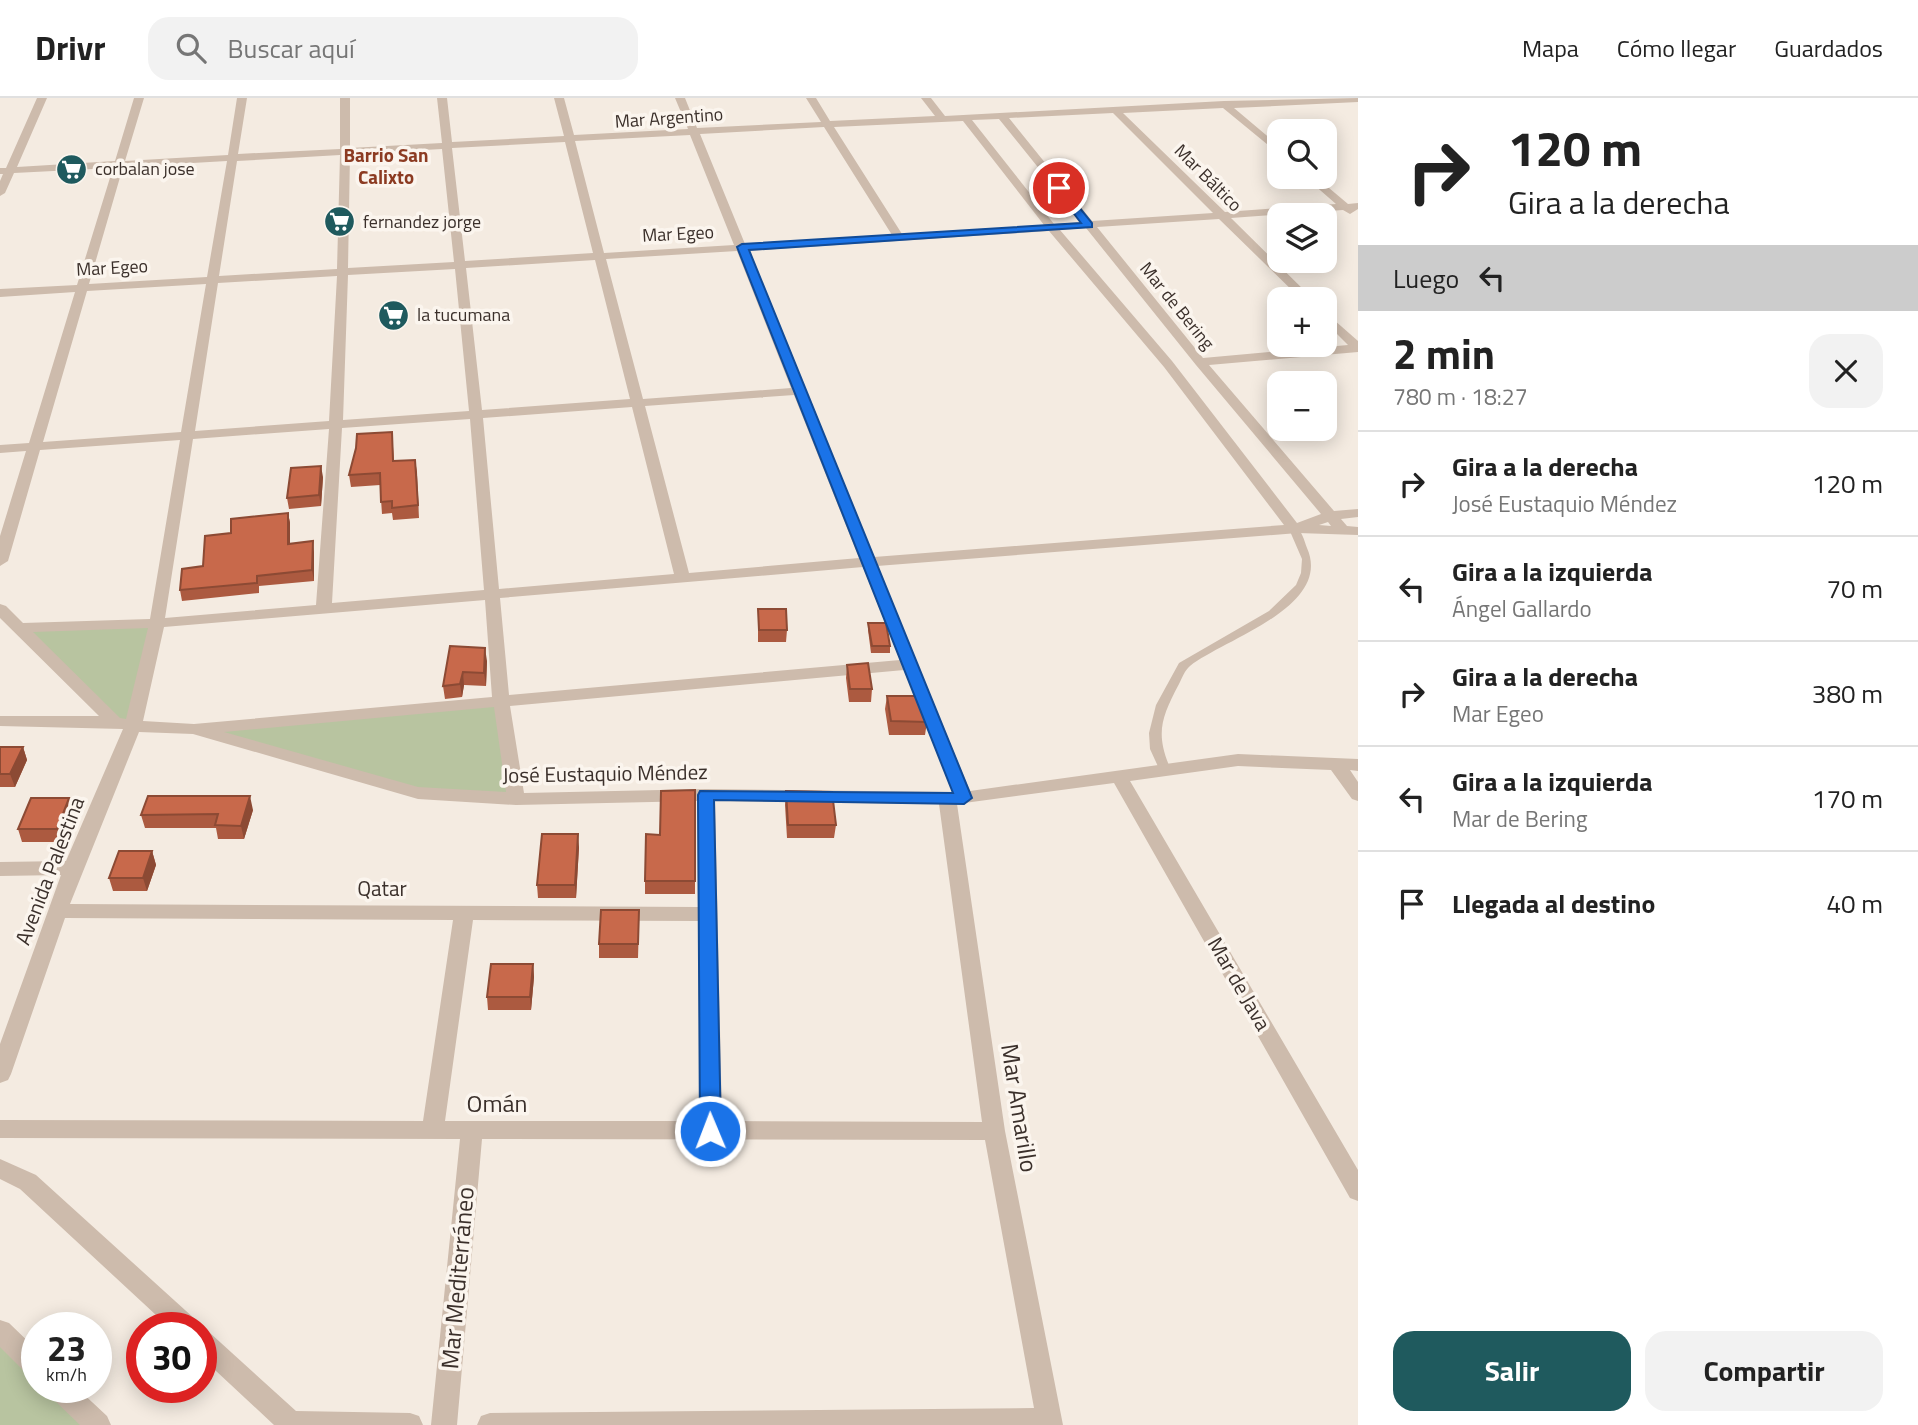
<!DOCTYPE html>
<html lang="es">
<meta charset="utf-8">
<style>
body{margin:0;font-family:"Titillium Web",sans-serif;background:#f2f2f2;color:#222;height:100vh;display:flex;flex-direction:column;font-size:26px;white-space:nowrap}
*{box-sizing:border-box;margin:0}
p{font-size:23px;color:#767676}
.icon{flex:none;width:38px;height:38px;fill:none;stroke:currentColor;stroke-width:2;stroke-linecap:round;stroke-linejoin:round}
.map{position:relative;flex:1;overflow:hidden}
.details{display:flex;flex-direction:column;background:#fff;width:560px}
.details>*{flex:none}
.top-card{background:#fff;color:#222;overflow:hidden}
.buttons{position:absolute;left:1267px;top:21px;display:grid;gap:14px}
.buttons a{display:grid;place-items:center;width:70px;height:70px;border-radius:14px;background:#fff;box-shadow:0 4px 18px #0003;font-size:35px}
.speed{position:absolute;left:21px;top:1214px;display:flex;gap:14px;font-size:35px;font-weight:700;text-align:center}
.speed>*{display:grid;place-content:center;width:91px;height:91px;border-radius:50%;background:#fff;box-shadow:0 4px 18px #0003;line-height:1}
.speed small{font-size:18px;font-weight:400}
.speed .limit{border:10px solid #d22;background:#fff;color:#111}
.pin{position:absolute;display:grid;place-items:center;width:60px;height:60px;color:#fff;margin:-30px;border:4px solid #fff;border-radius:50%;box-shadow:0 2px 7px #0007}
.me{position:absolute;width:77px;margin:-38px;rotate:359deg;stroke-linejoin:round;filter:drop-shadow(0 0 5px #0008)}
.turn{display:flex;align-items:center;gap:24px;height:147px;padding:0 35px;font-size:32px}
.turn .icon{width:91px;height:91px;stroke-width:2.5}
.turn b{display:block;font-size:49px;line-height:60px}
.then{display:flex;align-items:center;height:66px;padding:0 35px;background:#0003;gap:14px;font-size:26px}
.round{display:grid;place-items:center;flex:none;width:74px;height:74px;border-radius:21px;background:#f2f2f2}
.overview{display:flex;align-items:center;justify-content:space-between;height:119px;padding:0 35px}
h1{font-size:42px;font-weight:700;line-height:52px}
.action{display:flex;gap:14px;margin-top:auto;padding:14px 35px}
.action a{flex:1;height:80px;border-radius:21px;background:#1f5a5e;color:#fff;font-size:28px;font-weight:700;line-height:80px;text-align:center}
.action a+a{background:#f2f2f2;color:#222}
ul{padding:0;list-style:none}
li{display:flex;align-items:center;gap:21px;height:105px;padding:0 35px;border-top:2px solid #e0e0e0}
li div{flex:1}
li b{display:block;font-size:26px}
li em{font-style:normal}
header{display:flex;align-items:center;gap:42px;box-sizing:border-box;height:98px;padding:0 35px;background:#fff;border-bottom:2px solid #e0e0e0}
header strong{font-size:33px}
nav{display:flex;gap:38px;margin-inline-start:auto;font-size:24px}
.search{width:490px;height:63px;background:#f2f2f2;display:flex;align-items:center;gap:18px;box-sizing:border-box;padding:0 24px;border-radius:21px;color:#767676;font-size:26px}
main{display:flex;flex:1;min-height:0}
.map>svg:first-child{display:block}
</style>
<header>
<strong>Drivr</strong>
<div class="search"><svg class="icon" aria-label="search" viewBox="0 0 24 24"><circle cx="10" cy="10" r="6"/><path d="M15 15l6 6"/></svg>Buscar aquí</div>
<nav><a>Mapa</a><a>Cómo llegar</a><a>Guardados</a></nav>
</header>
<main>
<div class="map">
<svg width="1358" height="1327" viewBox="0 0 1358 1327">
<rect width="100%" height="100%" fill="#f4ebe1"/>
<!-- green -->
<path fill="#b8c4a0" d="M 154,527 L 132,628 L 115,623 L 23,531 Z
M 500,603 L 514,700 L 437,696 L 199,632 Z
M 0,1243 L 37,1279 L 37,1290 L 48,1290 L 86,1327 L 0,1327 Z"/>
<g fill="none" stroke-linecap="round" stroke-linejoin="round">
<!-- lane -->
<path fill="#cdbbac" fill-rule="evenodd" d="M 1294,428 C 1302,432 1304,442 1307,450 C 1333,509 1224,541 1190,568 C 1185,572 1182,580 1179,586 C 1161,620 1155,636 1171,672 L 1165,676 L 1161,675 L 1150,651 L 1149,635 L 1156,607 L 1179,565 L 1269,513 L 1296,487 L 1301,475 L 1302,461 L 1289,431 Z"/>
<!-- street -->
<path fill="#cdbbac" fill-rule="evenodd" d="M 37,0 L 47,0 L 17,69 L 115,63 L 134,0 L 144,0 L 125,63 L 228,57 L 237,0 L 247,0 L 238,56 L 340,51 L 340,0 L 350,0 L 350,50 L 442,45 L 437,0 L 447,0 L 452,44 L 564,38 L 554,0 L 564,0 L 574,37 L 688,31 L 675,0 L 685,0 L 697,30 L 821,24 L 806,0 L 816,0 L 830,23 L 935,18 L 921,0 L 931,0 L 945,18 L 1224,3 L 1358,0 L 1358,4 L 1234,10 L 1279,48 L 1279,56 L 1223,10 L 1123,15 L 1225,114 L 1336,106 L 1305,79 L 1316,79 L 1348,106 L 1358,105 L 1358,111 L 1350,116 L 1343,112 L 1231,120 L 1313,201 L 1301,201 L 1219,121 L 1097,129 L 1203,260 L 1348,247 L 1325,224 L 1325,214 L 1358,243 L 1358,254 L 1209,267 L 1334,413 L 1358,411 L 1358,419 L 1341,421 L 1347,428 L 1358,429 L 1358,437 L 1298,435 L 877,468 L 970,693 L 1238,656 L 1358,661 L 1358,673 L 1350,672 L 1358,684 L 1358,703 L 1352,701 L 1331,672 L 1238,668 L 1130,683 L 1358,1072 L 1358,1103 L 1350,1100 L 1114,685 L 957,706 L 1005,1033 L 1063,1327 L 477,1327 L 481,1318 L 490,1315 L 1034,1310 L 985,1042 L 482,1041 L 457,1327 L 431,1327 L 460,1041 L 0,1040 L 0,1022 L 423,1023 L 453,822 L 65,820 L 11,976 L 8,982 L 0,985 L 0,946 L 61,777 L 0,778 L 0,764 L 66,763 L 123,631 L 0,628 L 0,618 L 99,618 L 0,520 L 0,506 L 6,508 L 23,525 L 150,521 L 180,342 L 40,352 L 8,463 L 0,468 L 0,438 L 26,353 L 0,355 L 0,347 L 29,345 L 75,194 L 0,199 L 0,191 L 77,187 L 113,70 L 14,75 L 5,95 L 0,98 L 0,83 L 3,76 L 0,76 L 0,70 L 6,70 ZM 1113,15 L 1213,115 L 1092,123 L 1009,20 ZM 999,21 L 1082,124 L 1054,126 L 972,22 ZM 963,23 L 1044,127 L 902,136 L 834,29 ZM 824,29 L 892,137 L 745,146 L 700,36 ZM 690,37 L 734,147 L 604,155 L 575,43 ZM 565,44 L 593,155 L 465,163 L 452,50 ZM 442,51 L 454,164 L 348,170 L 350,56 ZM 340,57 L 337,171 L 219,178 L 237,63 ZM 227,63 L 207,179 L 89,186 L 123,69 ZM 1086,130 L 1196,267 L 1321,416 L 1297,425 L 1172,263 L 1060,132 ZM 1049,133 L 1164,269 L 1284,427 L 874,459 L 748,153 ZM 737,153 L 791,290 L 643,301 L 606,161 ZM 595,162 L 630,301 L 482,312 L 466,170 ZM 455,171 L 469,313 L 343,322 L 348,177 ZM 337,178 L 329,323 L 195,333 L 218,185 ZM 206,186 L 181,334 L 43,344 L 87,193 ZM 794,297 L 859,460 L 689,475 L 645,308 ZM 632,309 L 674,476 L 499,491 L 483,320 ZM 470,321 L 484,492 L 332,505 L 342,330 ZM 329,331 L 316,507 L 165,520 L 193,341 ZM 1328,424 L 1331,428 L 1319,427 ZM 863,469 L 900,562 L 509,597 L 500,500 ZM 485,502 L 492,599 L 194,626 L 143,623 L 164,529 ZM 148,530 L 126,621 L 120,620 L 33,534 ZM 904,572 L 953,694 L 706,691 L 524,695 L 510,608 ZM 494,609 L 506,694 L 418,689 L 224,634 ZM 139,634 L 193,636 L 418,701 L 516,707 L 697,703 L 698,809 L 70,806 ZM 715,703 L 939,706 L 982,1024 L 722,1023 ZM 473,822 L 698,823 L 700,1023 L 445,1023 Z
M 0,1061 L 36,1077 L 196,1222 L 199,1230 L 170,1230 L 20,1091 L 0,1081 Z
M 0,1222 L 9,1225 L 37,1252 L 37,1281 L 28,1277 L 0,1249 Z
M 201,1232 L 210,1235 L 296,1313 L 410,1315 L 419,1318 L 423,1327 L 274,1327 L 201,1259 Z
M 47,1290 L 77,1290 L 107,1318 L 111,1327 L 80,1327 L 50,1298 Z"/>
</g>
<!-- wall -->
<path fill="#ac5a40" d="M 392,334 L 394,363 L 415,362 L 419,420 L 393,422 L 392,415 L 382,416 L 380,387 L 351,389 L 349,377 Z
M 323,379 L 321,408 L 289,411 L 287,400 Z
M 288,415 L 290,425 L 290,445 L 314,454 L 314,483 L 259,488 L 259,495 L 182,503 L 180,492 L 203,468 L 231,435 Z
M 758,511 L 787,532 L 786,544 L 758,544 Z
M 868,525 L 890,548 L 890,555 L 871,555 L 868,532 Z
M 450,548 L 487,563 L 486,588 L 464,587 L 462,599 L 445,601 L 443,588 Z
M 847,567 L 872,591 L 871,604 L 849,604 L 846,580 Z
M 887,598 L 927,624 L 925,637 L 889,637 L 885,611 Z
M 0,649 L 23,649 L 27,662 L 15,689 L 0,689 Z
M 695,692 L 695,796 L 645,796 L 645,783 L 660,737 Z
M 786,693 L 836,727 L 834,740 L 787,740 L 785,707 Z
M 253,712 L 244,741 L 218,741 L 216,730 L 145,730 L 141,717 Z
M 74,713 L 61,744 L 22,744 L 18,731 Z
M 579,749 L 576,800 L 538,800 L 537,787 Z
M 152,753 L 156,767 L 147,793 L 113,793 L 109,780 Z
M 639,825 L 638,860 L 599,860 L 599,846 Z
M 533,866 L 534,879 L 531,912 L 488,912 L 487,899 Z"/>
<!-- shaded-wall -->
<path fill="#8c4a34" d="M 415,362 L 417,374 L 419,420 L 418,407 Z
M 321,368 L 323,379 L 321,408 L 319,397 Z
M 288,415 L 290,425 L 290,456 L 288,446 Z
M 313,443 L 314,454 L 314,483 L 312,472 Z
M 485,550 L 487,563 L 486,588 L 484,575 Z
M 463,574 L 464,587 L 462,599 L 460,586 Z
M 23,649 L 27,662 L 15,689 L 10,676 Z
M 250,698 L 253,712 L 244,741 L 241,728 Z
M 69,700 L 74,713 L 61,744 L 57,731 Z
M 578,736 L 579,749 L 576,800 L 575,787 Z
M 152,753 L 156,767 L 147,793 L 143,780 Z
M 533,866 L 534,879 L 531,912 L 530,899 Z"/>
<!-- building -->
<path fill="#c8694b" stroke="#8c4a34" stroke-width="2" d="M 392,334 L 393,363 L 415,362 L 418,407 L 392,410 L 392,403 L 381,404 L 380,375 L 349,377 L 356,350 L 357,336 Z
M 321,368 L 319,397 L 287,400 L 291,370 Z
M 288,415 L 288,446 L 313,443 L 312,472 L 257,478 L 257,485 L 180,492 L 182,471 L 203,468 L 205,438 L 231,435 L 231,421 Z
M 758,511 L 786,511 L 787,532 L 759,532 Z
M 868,525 L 886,525 L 890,548 L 872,548 Z
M 450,548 L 485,550 L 484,575 L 463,574 L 460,586 L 443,588 Z
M 868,565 L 872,591 L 850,591 L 847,567 Z
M 887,598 L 919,598 L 927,624 L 891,623 Z
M 0,649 L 23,649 L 10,676 L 0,676 Z
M 695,692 L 695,783 L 645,783 L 646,736 L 660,737 L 661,693 Z
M 786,693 L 832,694 L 836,727 L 788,727 Z
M 148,698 L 250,698 L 241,728 L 215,727 L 218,716 L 141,717 Z
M 31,700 L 69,700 L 57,731 L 18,731 Z
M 542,736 L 578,736 L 575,787 L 537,787 Z
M 119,753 L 152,753 L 143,780 L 109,780 Z
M 601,812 L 639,812 L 638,846 L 599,846 Z
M 491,866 L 533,866 L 530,899 L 487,899 Z"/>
<!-- route -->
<path fill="#1a73e8" stroke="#114b97" stroke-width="2" d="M 1056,88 L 1062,88 L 1092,125 L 1092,129 L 749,152 L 972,700 L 964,706 L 714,702 L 721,1033 L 718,1039 L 710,1041 L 703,1039 L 700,1033 L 698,697 L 700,693 L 953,695 L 737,149 L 742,146 L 1081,125 L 1056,92 Z"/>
<!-- icons -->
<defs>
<symbol id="supermarket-disc" viewBox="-11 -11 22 22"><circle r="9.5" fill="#1f5a5e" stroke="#fbf5ee"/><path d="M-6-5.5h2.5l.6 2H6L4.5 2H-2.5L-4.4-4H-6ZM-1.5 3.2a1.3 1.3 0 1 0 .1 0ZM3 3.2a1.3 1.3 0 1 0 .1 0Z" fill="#fff"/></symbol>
</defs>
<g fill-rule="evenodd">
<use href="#supermarket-disc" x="54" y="54" width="35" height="35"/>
<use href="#supermarket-disc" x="322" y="106" width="35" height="35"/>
<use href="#supermarket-disc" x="376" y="200" width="35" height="35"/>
</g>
<g text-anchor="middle" stroke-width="7" stroke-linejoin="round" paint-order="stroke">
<!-- far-street labels -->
<g font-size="18" fill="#3b302b" stroke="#fbf5ee">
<text transform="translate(669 20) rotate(-4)" y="6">Mar Argentino</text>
<text transform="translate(1208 80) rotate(45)" y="6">Mar Báltico</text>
<text transform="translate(678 136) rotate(-3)" y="6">Mar Egeo</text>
<text transform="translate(112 170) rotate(-3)" y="6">Mar Egeo</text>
<text transform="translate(1177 208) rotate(51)" y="6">Mar de Bering</text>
</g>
<!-- far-poi labels -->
<g font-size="18" fill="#3b302b" stroke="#fbf5ee" text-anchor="start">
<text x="95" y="77">corbalan jose</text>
<text x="363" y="130">fernandez jorge</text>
<text x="417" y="223">la tucumana</text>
</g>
<!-- far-neighbourhood labels -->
<g font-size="19" font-weight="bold" fill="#8c3b22" stroke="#fbf5ee">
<text x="386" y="64">Barrio San<tspan x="386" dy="22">Calixto</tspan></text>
</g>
<!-- street labels -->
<g font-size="21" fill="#3b302b" stroke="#fbf5ee">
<text transform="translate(605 676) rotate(-1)" y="7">José Eustaquio Méndez</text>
<text transform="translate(50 773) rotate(-69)" y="7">Avenida Palestina</text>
<text x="382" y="798">Qatar</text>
<text transform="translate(1239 886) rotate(60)" y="7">Mar de Java</text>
</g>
<!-- near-street labels -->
<g font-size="24" fill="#3b302b" stroke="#fbf5ee">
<text x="497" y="1014">Omán</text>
<text transform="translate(1019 1010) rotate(81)" y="8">Mar Amarillo</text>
<text transform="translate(458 1180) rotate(-85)" y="8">Mar Mediterráneo</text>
</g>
</g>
</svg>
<div class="buttons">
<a><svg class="icon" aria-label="search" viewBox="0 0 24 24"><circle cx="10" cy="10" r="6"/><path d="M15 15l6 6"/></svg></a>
<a><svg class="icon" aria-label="layers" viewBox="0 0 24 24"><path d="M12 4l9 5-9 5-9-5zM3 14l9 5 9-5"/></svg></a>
<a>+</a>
<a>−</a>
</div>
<div class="speed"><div>23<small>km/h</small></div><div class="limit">30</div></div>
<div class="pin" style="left:1059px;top:90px;background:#d93025"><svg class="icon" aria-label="arrive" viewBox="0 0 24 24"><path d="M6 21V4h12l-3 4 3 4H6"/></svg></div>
<svg class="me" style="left:710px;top:1033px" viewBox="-20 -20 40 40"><circle r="17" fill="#1a73e8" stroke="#fff" stroke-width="3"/><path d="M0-11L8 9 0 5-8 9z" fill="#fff"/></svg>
</div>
<section class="details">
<div class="top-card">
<div class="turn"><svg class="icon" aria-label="right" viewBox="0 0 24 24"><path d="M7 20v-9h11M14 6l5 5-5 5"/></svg><div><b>120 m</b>Gira a la derecha</div></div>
<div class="then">Luego<svg class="icon" aria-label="left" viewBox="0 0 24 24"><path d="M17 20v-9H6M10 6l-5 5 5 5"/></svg></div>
</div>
<div class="overview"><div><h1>2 min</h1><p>780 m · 18:27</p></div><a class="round"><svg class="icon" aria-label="close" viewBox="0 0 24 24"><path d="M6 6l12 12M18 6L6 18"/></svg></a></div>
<ul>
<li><svg class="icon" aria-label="right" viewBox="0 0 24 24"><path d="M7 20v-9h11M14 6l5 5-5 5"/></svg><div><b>Gira a la derecha</b><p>José Eustaquio Méndez</p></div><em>120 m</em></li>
<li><svg class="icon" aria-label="left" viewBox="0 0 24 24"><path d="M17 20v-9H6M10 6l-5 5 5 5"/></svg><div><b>Gira a la izquierda</b><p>Ángel Gallardo</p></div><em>70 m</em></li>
<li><svg class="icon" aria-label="right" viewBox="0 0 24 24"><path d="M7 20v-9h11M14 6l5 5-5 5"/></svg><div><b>Gira a la derecha</b><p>Mar Egeo</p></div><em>380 m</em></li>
<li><svg class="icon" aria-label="left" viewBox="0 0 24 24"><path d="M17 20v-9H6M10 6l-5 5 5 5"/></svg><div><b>Gira a la izquierda</b><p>Mar de Bering</p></div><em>170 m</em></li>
<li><svg class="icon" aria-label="arrive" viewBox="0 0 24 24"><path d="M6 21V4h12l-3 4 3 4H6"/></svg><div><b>Llegada al destino</b></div><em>40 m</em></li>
</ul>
<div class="action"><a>Salir</a><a>Compartir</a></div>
</section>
</main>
